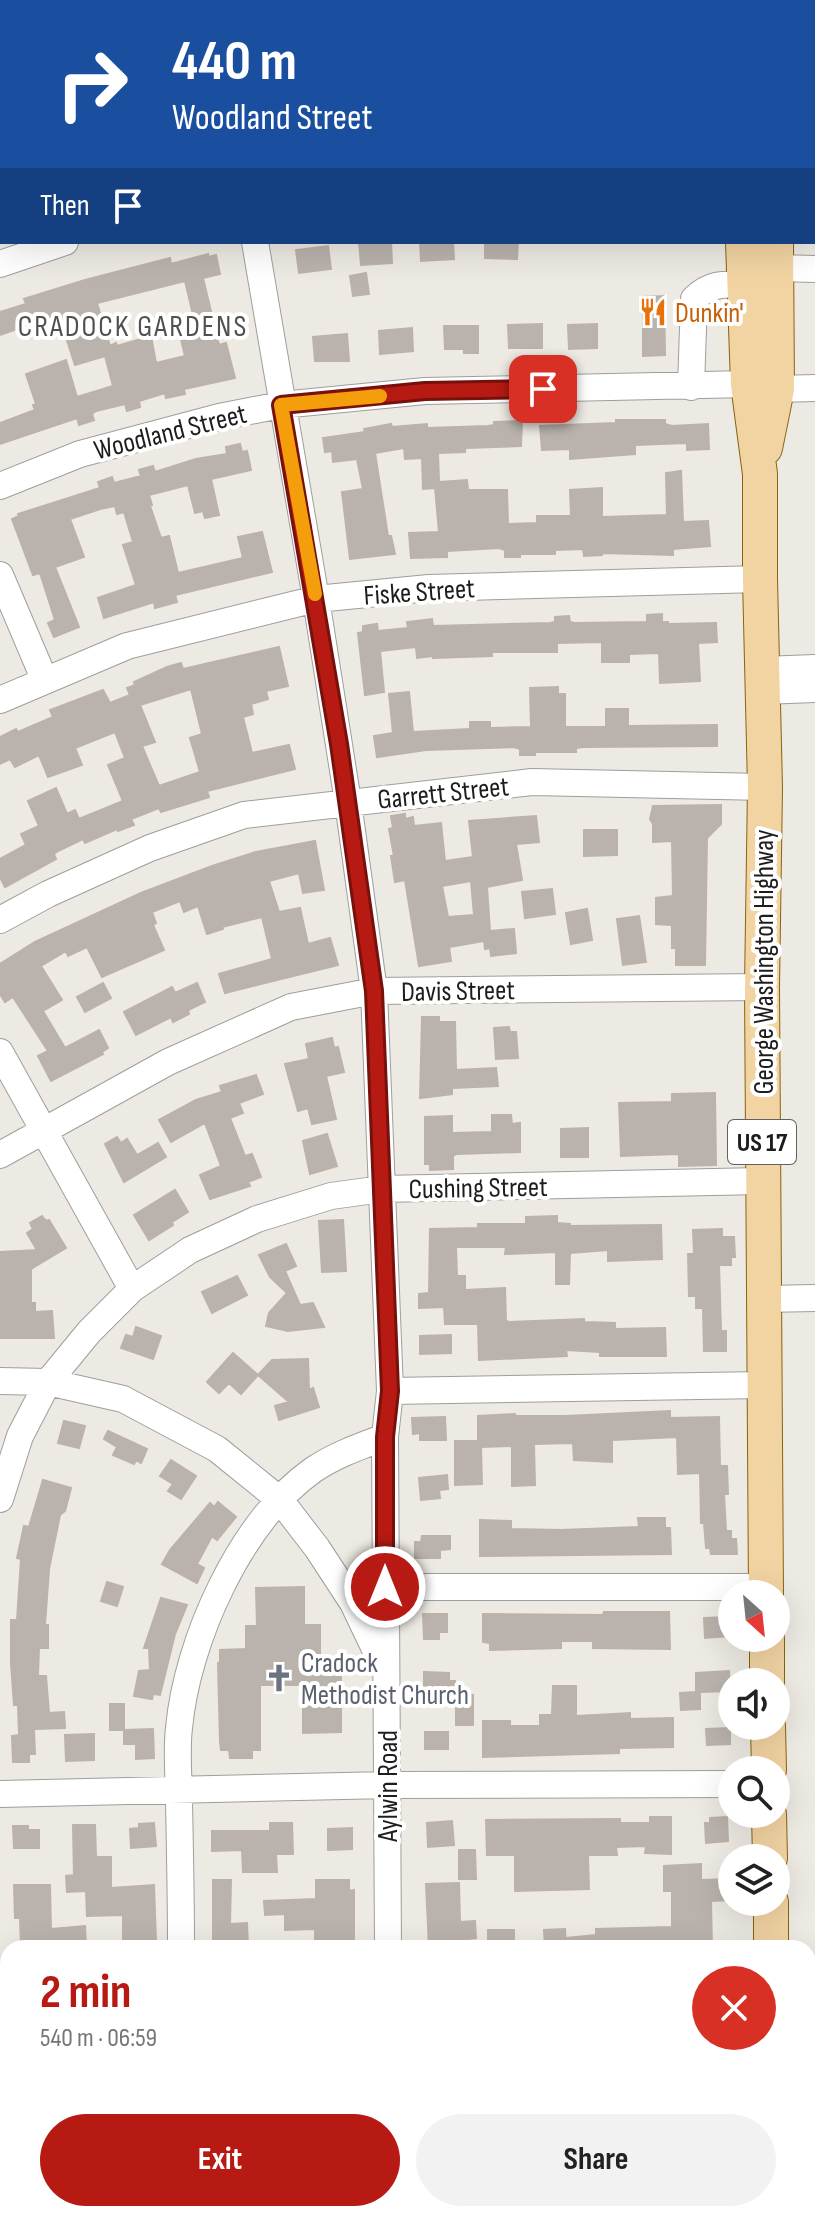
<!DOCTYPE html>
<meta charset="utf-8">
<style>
body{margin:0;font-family:"Sofia Sans Condensed",sans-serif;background:#f2f2f2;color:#222;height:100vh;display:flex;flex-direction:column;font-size:30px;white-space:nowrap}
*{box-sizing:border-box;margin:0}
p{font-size:26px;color:#767676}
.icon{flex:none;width:44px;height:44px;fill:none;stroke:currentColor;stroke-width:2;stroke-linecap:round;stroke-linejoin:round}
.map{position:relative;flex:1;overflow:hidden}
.panel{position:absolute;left:0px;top:1940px;width:816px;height:282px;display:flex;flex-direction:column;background:#fff;border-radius:24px 24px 0 0;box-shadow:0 8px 32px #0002}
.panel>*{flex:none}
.banner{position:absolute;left:0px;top:0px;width:816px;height:244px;box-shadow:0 8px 32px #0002;background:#1a4fa0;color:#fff;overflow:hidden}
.needle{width:52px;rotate:153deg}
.fabs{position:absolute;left:718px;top:1580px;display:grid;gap:16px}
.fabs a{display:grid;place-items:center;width:72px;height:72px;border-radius:50%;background:#fff;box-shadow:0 8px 32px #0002;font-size:40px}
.pin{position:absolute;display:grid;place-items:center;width:68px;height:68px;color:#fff;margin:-34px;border-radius:16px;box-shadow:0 4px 12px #0006}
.me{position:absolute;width:88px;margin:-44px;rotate:0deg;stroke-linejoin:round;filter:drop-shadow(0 0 6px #0008)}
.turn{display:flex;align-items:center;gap:28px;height:168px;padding:0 40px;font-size:36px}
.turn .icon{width:104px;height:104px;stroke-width:2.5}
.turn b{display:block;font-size:56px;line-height:68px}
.then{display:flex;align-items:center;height:76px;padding:0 40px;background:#0003;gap:16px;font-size:30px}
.round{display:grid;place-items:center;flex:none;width:84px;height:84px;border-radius:42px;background:#f2f2f2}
.summary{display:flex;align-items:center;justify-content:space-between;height:136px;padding:0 40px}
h1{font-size:48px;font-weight:700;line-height:60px;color:#b61a13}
.button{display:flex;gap:16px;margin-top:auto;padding:16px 40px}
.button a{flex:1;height:92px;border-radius:48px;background:#b61a13;color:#fff;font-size:32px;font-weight:700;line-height:92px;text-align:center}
.button a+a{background:#f2f2f2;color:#222}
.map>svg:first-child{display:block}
</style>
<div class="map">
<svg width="815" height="2221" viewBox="0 0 815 2221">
<rect width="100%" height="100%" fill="#edeae3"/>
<!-- building -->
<path fill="#bab3ad" stroke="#bdb2a7" stroke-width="2" fill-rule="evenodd" d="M 359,242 L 391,242 L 392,263 L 361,265 Z
M 420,242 L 453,242 L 454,259 L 421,261 Z
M 485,242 L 518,242 L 517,259 L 485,258 Z
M 328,246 L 331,269 L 299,273 L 296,250 Z
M 208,254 L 208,257 L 216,255 L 220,274 L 203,278 L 219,345 L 226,343 L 235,378 L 184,389 L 185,394 L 166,398 L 165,393 L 139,401 L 140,407 L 127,411 L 125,404 L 96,411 L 92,414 L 94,420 L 79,425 L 77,418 L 0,444 L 0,423 L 35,410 L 33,405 L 36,404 L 26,374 L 66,360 L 77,397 L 113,386 L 105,356 L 75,365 L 63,328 L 29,338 L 26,326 L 0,335 L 0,312 L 26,304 L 24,299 L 85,280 L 170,258 L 171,264 ZM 185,281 L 195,323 L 178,327 L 185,356 L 156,363 L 151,336 L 117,346 L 116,343 L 110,346 L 97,303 Z
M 366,273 L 369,294 L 353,296 L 350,276 Z
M 664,296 L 665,355 L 643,356 L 643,297 Z
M 542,324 L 542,348 L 509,348 L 508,325 Z
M 597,324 L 597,348 L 569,349 L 568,325 Z
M 444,326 L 478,326 L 478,353 L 464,353 L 464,349 L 445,349 Z
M 412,328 L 413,351 L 380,354 L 379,331 Z
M 347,334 L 349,361 L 315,361 L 313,337 Z
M 616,420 L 665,420 L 665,424 L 672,426 L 708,424 L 709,449 L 687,450 L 687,443 L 635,445 L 635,454 L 570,459 L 570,449 L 542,450 L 540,426 L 616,423 Z
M 522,421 L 521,446 L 465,448 L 465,452 L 438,453 L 439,482 L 467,480 L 468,490 L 507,490 L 508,524 L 537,523 L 537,516 L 571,516 L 570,490 L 602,488 L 602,517 L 667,515 L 666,473 L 681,471 L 683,522 L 708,521 L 710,546 L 673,549 L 673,555 L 602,553 L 602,555 L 584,556 L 583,549 L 555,550 L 555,554 L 520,554 L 520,557 L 505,557 L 505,550 L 499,548 L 447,551 L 447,557 L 411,558 L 409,533 L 439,532 L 435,488 L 423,489 L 422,458 L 405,459 L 404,448 L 375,453 L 388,536 L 391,536 L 395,554 L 350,559 L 342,492 L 363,489 L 357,459 L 333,462 L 332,451 L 325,452 L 323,438 L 365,432 L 364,429 L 391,424 L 392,427 L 427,424 L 427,428 L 488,426 L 494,425 L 494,422 Z
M 240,444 L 242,452 L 247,451 L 251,470 L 211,479 L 219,515 L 205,518 L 203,511 L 195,513 L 188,485 L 149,495 L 152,505 L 150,506 L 161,538 L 169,536 L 178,573 L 243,558 L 238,537 L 262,532 L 272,572 L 175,595 L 177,602 L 155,608 L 154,602 L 104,618 L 98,598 L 136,585 L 123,545 L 133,542 L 124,512 L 117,514 L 115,506 L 100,509 L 70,519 L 84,557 L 55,567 L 79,627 L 54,637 L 48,623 L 55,620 L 40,573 L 33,575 L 12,519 L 19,516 L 18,514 L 100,488 L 98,482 L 112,477 L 114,483 L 141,476 L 139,470 L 153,466 L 155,472 L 196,459 L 227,454 L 226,447 Z
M 662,614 L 662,622 L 668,622 L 668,624 L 716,623 L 717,642 L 698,643 L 700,681 L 660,683 L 659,653 L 629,654 L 629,662 L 602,662 L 602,642 L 557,643 L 557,652 L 492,652 L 492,656 L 433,658 L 433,656 L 417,658 L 416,647 L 380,651 L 384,692 L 365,695 L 358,633 L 363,632 L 363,626 L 377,624 L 378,631 L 408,628 L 407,622 L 432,619 L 433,626 L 550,623 L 555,622 L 555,617 L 569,616 L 570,622 L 575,623 L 647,622 L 647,615 Z
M 279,647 L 288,686 L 266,691 L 268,699 L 251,704 L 253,714 L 243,717 L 252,753 L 289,745 L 295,769 L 207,791 L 209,797 L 161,812 L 159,808 L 131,819 L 134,825 L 118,831 L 117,829 L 85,843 L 83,839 L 58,851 L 54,854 L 56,859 L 5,887 L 0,877 L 0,859 L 26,845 L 21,834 L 39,826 L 28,801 L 56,788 L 67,814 L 75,810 L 79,819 L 123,801 L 108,765 L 125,758 L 115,732 L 75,748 L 82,765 L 48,777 L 39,755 L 15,767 L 10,759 L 0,764 L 0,737 L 16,729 L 18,732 L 53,717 L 50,710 L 103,690 L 110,703 L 130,695 L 127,688 L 135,685 L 134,682 L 167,667 L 181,663 L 183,669 ZM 191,689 L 202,734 L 190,738 L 200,772 L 159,786 L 142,746 L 155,742 L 140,705 Z
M 558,687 L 558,694 L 565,694 L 565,727 L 606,727 L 606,709 L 628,709 L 628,726 L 717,725 L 717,746 L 583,747 L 576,748 L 576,752 L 535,752 L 535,755 L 520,755 L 520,749 L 514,747 L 426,750 L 377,757 L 374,736 L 393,733 L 389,694 L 409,692 L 413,732 L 470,729 L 470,722 L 490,722 L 490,728 L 531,727 L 530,688 Z
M 721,805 L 721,824 L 707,838 L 705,965 L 676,965 L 676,948 L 672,948 L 672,925 L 656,924 L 656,898 L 673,896 L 672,841 L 653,842 L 653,824 L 650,819 L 653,806 Z
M 405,814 L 405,819 L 413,817 L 414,826 L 441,823 L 445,861 L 473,857 L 469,821 L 536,816 L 539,842 L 516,844 L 522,880 L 487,887 L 490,931 L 514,929 L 516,953 L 491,956 L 490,948 L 485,949 L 484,941 L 449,947 L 451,961 L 419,966 L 405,880 L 395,882 L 391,856 L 394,856 L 389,829 L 393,828 L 391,816 ZM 471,881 L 474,915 L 448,917 L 442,886 Z
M 584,830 L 617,830 L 617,855 L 584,856 Z
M 315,841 L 324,890 L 303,893 L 299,873 L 269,881 L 279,912 L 300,908 L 308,944 L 330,938 L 338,965 L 225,993 L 219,974 L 272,959 L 262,917 L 222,927 L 223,929 L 207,934 L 198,906 L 184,912 L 180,901 L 152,912 L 156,923 L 153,925 L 164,950 L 102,977 L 87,947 L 68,956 L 66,951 L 41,966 L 62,1000 L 43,1011 L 65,1048 L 99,1030 L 108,1048 L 102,1052 L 103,1054 L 51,1081 L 38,1056 L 48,1051 L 13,997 L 5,1002 L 0,994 L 0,964 L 35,942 L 141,893 L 212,866 L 256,852 Z
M 552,889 L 555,914 L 525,918 L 522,892 Z
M 587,909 L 592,940 L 571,944 L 566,913 Z
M 639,916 L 646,962 L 623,965 L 617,919 Z
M 103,983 L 111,998 L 85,1012 L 77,997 Z
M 197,983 L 205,1002 L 188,1010 L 189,1014 L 173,1022 L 171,1017 L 136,1035 L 124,1012 L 172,987 L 175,993 Z
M 422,1017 L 439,1017 L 439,1022 L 455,1022 L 456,1070 L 496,1068 L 498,1086 L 452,1088 L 452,1094 L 420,1098 Z
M 509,1027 L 510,1032 L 516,1032 L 518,1058 L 496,1059 L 494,1028 Z
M 332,1038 L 334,1048 L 338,1047 L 344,1072 L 326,1076 L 336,1119 L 312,1124 L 308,1108 L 298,1111 L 285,1064 L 309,1059 L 306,1044 Z
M 256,1075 L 263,1094 L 239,1103 L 243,1113 L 230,1118 L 245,1156 L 252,1154 L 261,1177 L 248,1182 L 250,1186 L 210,1199 L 200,1175 L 221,1166 L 205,1123 L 171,1142 L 159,1120 L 196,1100 L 222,1092 L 220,1086 Z
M 715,1093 L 716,1165 L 679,1166 L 679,1154 L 621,1156 L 619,1103 L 672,1102 L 672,1094 Z
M 492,1115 L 511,1115 L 512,1124 L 520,1123 L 520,1152 L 456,1154 L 453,1156 L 453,1169 L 430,1170 L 430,1164 L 425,1164 L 425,1117 L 452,1116 L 452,1133 L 492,1132 Z
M 588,1128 L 588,1157 L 561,1157 L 561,1129 Z
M 327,1134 L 337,1166 L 310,1174 L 303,1141 Z
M 117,1137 L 121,1143 L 127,1139 L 137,1155 L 158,1143 L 166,1157 L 124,1182 L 105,1144 Z
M 175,1190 L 188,1212 L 172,1222 L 173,1225 L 149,1240 L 134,1215 Z
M 42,1216 L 46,1221 L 49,1220 L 66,1248 L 31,1269 L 31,1303 L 35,1303 L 35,1312 L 52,1311 L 54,1338 L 0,1338 L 0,1252 L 37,1250 L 27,1233 L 33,1229 L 30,1223 Z
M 557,1216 L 557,1223 L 570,1224 L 570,1226 L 661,1225 L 662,1259 L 608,1261 L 608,1250 L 570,1253 L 569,1284 L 556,1284 L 556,1252 L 505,1254 L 506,1247 L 456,1247 L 457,1276 L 465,1276 L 465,1290 L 505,1288 L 506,1321 L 509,1322 L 584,1319 L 584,1322 L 615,1323 L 615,1329 L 665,1328 L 666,1356 L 600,1356 L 600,1352 L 566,1350 L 567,1356 L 479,1360 L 478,1324 L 445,1324 L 444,1307 L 419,1308 L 419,1294 L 429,1293 L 430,1229 L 478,1228 L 478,1224 L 526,1224 L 526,1217 Z
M 343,1220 L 346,1271 L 322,1272 L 319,1221 Z
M 722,1229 L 722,1237 L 734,1237 L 735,1257 L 731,1257 L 731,1265 L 719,1265 L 721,1331 L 726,1331 L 726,1351 L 704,1351 L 703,1308 L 696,1308 L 696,1296 L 689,1296 L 688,1254 L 694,1254 L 693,1230 Z
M 286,1244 L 296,1266 L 285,1271 L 300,1305 L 313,1303 L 324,1327 L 288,1331 L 266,1326 L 269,1313 L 287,1293 L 270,1277 L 259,1255 Z
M 237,1276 L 247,1295 L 212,1313 L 202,1292 Z
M 136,1327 L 161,1336 L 153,1359 L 121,1348 L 126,1335 L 133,1337 Z
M 451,1335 L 451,1353 L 420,1354 L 420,1336 Z
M 233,1353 L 258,1375 L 272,1360 L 308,1359 L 309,1390 L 313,1388 L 319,1407 L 279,1420 L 275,1406 L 289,1402 L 258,1375 L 241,1394 L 229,1383 L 219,1393 L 207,1382 Z
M 670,1411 L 670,1418 L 719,1417 L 720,1466 L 727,1466 L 728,1494 L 724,1494 L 726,1531 L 731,1531 L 731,1539 L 736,1539 L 737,1554 L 711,1554 L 710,1548 L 706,1548 L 704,1523 L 701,1523 L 700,1473 L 678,1474 L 677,1437 L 612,1440 L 612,1462 L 574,1460 L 573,1443 L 534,1444 L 535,1485 L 512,1486 L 512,1446 L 481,1447 L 482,1484 L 455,1485 L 455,1441 L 478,1441 L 478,1416 L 515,1414 L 515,1416 L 566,1416 Z
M 445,1417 L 446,1440 L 420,1440 L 420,1433 L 413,1434 L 412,1418 Z
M 64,1421 L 85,1426 L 79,1448 L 58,1443 Z
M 108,1431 L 147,1449 L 141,1463 L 136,1460 L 134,1464 L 113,1455 L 117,1447 L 104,1439 Z
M 171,1460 L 196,1476 L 181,1499 L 168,1491 L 173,1484 L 160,1476 Z
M 447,1475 L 448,1489 L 439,1490 L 440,1498 L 421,1500 L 419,1478 Z
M 43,1480 L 71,1488 L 65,1511 L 60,1515 L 49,1569 L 45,1625 L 48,1625 L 48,1648 L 39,1648 L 38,1676 L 46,1676 L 49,1713 L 64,1712 L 65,1728 L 34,1729 L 35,1754 L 29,1754 L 29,1762 L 13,1762 L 12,1736 L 19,1735 L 18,1705 L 14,1705 L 11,1664 L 11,1620 L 17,1620 L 21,1559 L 17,1558 L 24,1526 L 29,1527 Z
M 218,1502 L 236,1517 L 217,1540 L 212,1536 L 197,1564 L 204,1568 L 197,1583 L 162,1564 L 170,1550 L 210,1503 L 214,1507 Z
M 638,1518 L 665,1518 L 665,1528 L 670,1528 L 671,1554 L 480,1556 L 480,1520 L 511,1521 L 511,1529 L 561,1530 L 639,1527 Z
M 422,1536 L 450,1536 L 450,1549 L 440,1550 L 440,1558 L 415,1558 L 415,1542 L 421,1542 Z
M 107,1582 L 123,1587 L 117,1606 L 101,1601 Z
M 304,1587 L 304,1625 L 320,1625 L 320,1671 L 341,1671 L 341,1732 L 303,1733 L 303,1685 L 260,1685 L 260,1750 L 252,1750 L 252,1758 L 230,1758 L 229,1750 L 221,1750 L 220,1742 L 218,1663 L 220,1662 L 220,1650 L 246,1649 L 246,1626 L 257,1626 L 256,1588 Z
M 161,1598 L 187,1605 L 175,1634 L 160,1695 L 153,1694 L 152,1699 L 134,1696 L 139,1671 L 150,1670 L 149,1648 L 144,1648 Z
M 604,1612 L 669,1612 L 670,1649 L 593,1648 L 593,1641 L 561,1641 L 561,1648 L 490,1650 L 490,1643 L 483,1642 L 483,1614 L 603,1615 Z
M 423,1614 L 447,1614 L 447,1632 L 439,1632 L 439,1639 L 424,1639 Z
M 729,1617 L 730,1636 L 705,1638 L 704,1618 Z
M 729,1671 L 730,1691 L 700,1692 L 700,1709 L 681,1710 L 680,1693 L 696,1692 L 696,1673 Z
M 424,1672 L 449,1673 L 449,1681 L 455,1681 L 455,1697 L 424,1697 Z
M 553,1686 L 576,1686 L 576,1716 L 630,1713 L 630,1719 L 673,1718 L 673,1747 L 619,1748 L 619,1753 L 483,1757 L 483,1721 L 510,1721 L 510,1726 L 540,1726 L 540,1715 L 552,1715 Z
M 456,1695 L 473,1695 L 473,1725 L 456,1725 Z
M 110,1704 L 124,1704 L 124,1730 L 110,1730 Z
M 730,1728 L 730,1744 L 707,1745 L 706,1729 Z
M 153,1729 L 154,1758 L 136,1759 L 136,1744 L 124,1744 L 124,1730 Z
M 425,1732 L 448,1732 L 448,1749 L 425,1749 Z
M 94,1734 L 94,1760 L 66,1761 L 65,1735 Z
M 650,1817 L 671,1817 L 671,1854 L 645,1853 L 646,1846 L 616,1847 L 617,1855 L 588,1855 L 589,1889 L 515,1891 L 515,1855 L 487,1855 L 486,1820 L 620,1819 L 620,1823 L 650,1823 Z
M 727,1817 L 728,1841 L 706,1843 L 705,1823 L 710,1823 L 710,1818 Z
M 452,1821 L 454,1845 L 428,1847 L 427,1823 Z
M 154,1823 L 156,1846 L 131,1848 L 130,1829 L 139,1828 L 139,1824 Z
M 270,1823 L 292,1823 L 293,1854 L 276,1854 L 277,1872 L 243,1872 L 242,1850 L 212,1851 L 212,1831 L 270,1831 Z
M 73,1825 L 95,1825 L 96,1857 L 111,1857 L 111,1888 L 154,1885 L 156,1941 L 149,1941 L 149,1948 L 123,1948 L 123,1915 L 87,1916 L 86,1891 L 67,1892 L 66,1876 L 74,1875 Z
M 13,1826 L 28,1826 L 28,1830 L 39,1830 L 39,1848 L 14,1848 Z
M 352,1828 L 352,1849 L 328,1850 L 328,1829 Z
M 459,1850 L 475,1850 L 476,1879 L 459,1879 Z
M 701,1864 L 701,1880 L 732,1879 L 732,1900 L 711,1901 L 712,1948 L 568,1948 L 567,1938 L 596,1935 L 596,1929 L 672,1927 L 672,1891 L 664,1891 L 664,1866 Z
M 213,1880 L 231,1880 L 230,1924 L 247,1923 L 248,1946 L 218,1948 L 217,1939 L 213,1939 Z
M 316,1880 L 349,1880 L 349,1891 L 354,1890 L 354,1945 L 315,1945 L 315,1929 L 285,1930 L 285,1914 L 265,1915 L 264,1901 L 316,1899 Z
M 459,1883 L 460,1922 L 475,1921 L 476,1938 L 459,1940 L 459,1948 L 429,1948 L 426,1884 Z
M 14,1885 L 50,1885 L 51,1929 L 85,1926 L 86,1948 L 21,1948 L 20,1918 L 15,1918 Z
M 565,1929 L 566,1948 L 545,1948 L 544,1930 Z
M 488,1930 L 514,1930 L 514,1948 L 488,1948 Z"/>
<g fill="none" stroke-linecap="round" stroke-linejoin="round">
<defs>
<path id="minor" d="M 212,0 L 213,2
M 184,2 L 193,0
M 0,42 L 2,42
M 814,60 L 815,60
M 255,242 L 316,599 L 348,802 L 374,991 L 390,1391 L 385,1437 L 388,1948
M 0,264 L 65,242
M 776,268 L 815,269
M 691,387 L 694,299 C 710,283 723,284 745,285
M 0,486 L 80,454 L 219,417 L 281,405 L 425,391 L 748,384 L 777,389 L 815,388
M 0,575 L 45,681
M 762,670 L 815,668
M 763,691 L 815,689
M 0,700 L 127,646 L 316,599 L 429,588 L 760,579
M 0,920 L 48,894 L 150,848 L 244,815 L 532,782 L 765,787
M 0,1052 L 132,1289
M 0,1155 L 168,1062 L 291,1007 L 374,991 L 762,987
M 765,1299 L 815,1298
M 0,1381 L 48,1382 L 123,1399 L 217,1449 L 280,1500 L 317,1548 L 353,1603 L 383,1666
M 390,1391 L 766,1385
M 0,1499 L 20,1436 L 48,1382 L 89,1332 L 132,1289 L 190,1250 L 257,1219 L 331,1196 L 382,1189 L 762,1181
M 385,1587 L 766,1587
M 0,1794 L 388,1785 L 732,1784
M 181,1948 C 181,1899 180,1850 179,1802 C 179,1778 176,1752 179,1728 C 187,1641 240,1522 313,1470 C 335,1455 361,1446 385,1437
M 808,2201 L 815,2201
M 0,2212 L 8,2212
M 186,2214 L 186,2221
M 391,2214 L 391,2221"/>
<path id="major" d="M 738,0 L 738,2
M 773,0 L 773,2
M 743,242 L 748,384 L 760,474 L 760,579 L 765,787 L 762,987 L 766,1594
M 765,448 L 777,389 L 776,242
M 767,1638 L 767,1682
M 768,1726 L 769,1770
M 769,1814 L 770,1858
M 771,1902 L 771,1948
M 775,2214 L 775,2221"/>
</defs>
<!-- minor casing -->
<use href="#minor" stroke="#9e9e9e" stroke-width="28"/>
<!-- major casing -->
<use href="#major" stroke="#87640e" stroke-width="36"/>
<!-- minor -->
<use href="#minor" stroke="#fff" stroke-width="26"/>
<!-- major -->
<use href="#major" stroke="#f2d4a3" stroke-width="34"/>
</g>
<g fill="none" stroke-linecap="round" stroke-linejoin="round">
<defs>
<path id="route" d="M 385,1587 L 385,1437 L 390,1391 L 374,991 L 339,744 L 281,405 L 425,391 L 543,389"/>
</defs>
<!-- route casing -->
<use href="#route" stroke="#76110c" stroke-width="20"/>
<!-- route -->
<use href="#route" stroke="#b61a13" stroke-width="14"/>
<!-- slow -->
<path stroke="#f59e0b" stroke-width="14" d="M 315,594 L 281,405 L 380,396"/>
</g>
<!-- icons -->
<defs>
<symbol id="restaurant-bare" viewBox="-9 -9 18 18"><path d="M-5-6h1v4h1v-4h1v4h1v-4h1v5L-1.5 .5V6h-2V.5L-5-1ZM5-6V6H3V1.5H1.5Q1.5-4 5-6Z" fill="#e8710a" stroke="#fff" stroke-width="2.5" paint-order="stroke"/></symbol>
<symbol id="church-bare" viewBox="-9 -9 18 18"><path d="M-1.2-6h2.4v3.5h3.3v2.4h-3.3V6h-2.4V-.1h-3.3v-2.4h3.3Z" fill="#6b7280" stroke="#fff" stroke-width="2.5" paint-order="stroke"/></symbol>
</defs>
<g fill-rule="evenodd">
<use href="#restaurant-bare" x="633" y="292" width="40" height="40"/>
<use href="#church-bare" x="259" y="1658" width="40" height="40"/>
</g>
<g text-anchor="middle" stroke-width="8" stroke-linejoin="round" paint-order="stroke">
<!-- shield labels -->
<rect fill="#fff" stroke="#616161" stroke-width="2" x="728" y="1120" width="68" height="44" rx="6"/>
<g font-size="26" font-weight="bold" fill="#1d1d1d">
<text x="762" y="1151">US 17</text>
</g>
<!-- food labels -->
<g font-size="28" fill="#c56008" stroke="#fff" text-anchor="start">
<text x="675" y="322">Dunkin'</text>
</g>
<!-- street labels -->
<g font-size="28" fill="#1d1d1d" stroke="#fff">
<text transform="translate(170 431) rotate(-14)" y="10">Woodland Street</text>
<text transform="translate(419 591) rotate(-4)" y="10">Fiske Street</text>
<text transform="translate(443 792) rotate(-6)" y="10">Garrett Street</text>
<text transform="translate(763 962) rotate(-90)" y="10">George Washington Highway</text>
<text transform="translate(458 990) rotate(-1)" y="10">Davis Street</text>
<text transform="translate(478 1187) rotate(-1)" y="10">Cushing Street</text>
<text transform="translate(387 1786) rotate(-90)" y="10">Aylwin Road</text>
</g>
<!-- worship labels -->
<g font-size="28" fill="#5b616d" stroke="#fff" text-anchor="start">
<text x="301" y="1672">Cradock<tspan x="301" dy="32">Methodist Church</tspan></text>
</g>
<!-- neighbourhood labels -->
<g font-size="30" letter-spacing="2" fill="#505050" stroke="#fff">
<text x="133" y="336">CRADOCK GARDENS</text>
</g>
</g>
</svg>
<div class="fabs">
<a><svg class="needle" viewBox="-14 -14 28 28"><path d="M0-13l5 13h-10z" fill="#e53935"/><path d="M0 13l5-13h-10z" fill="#767676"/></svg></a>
<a><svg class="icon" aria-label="sound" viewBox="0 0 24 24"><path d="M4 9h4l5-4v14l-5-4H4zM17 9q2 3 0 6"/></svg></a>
<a><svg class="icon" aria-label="search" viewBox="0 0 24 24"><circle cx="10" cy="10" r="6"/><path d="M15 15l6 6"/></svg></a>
<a><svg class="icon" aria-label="layers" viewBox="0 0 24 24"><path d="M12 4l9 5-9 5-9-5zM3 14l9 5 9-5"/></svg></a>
</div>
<div class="pin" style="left:543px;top:389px;background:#d93025"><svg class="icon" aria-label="arrive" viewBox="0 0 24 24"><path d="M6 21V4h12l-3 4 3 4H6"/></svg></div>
<svg class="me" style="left:385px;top:1587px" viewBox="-20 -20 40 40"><circle r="17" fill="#b61a13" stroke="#fff" stroke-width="3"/><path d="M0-11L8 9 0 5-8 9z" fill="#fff"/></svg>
<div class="banner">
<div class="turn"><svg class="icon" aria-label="right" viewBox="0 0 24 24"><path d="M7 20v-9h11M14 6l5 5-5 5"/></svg><div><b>440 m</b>Woodland Street</div></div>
<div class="then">Then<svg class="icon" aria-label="arrive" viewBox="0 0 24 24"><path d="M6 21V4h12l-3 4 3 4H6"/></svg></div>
</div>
<section class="panel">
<div class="summary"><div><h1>2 min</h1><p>540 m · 06:59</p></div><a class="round" style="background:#d93025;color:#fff"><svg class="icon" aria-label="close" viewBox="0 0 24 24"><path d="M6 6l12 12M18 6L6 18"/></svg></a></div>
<div class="button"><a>Exit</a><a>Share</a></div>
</section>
</div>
